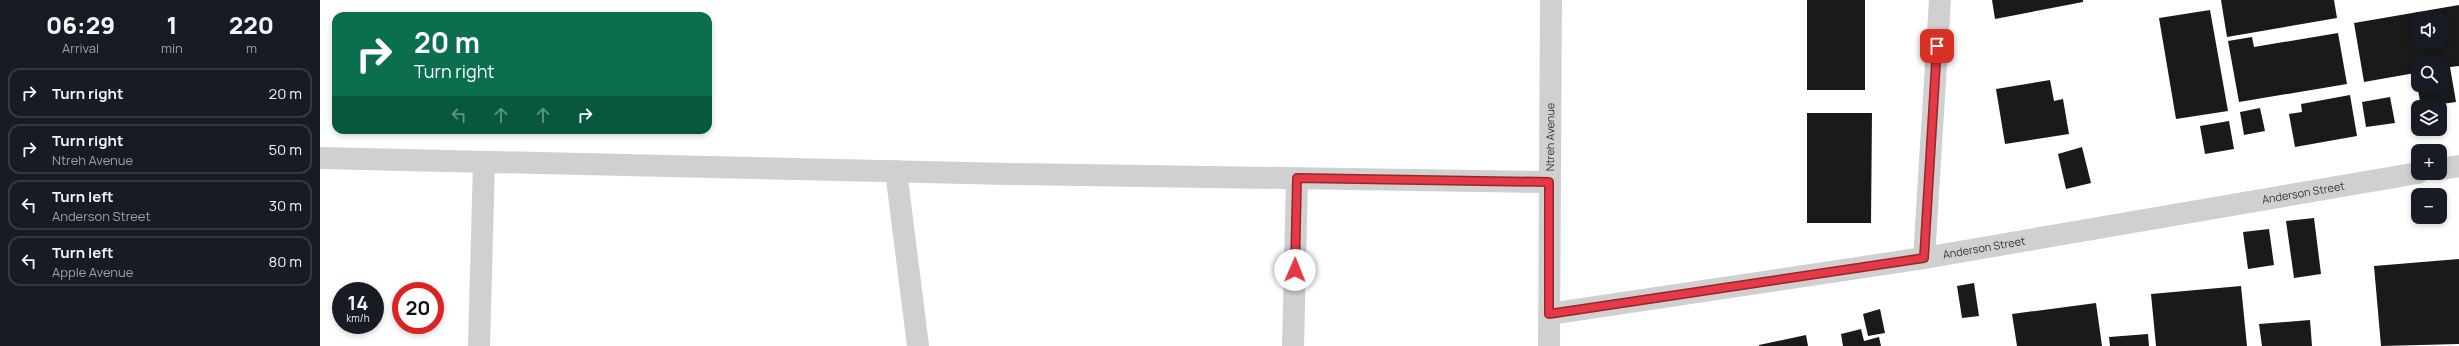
<!DOCTYPE html>
<meta charset="utf-8">
<style>
body{margin:0;font-family:Manrope,sans-serif;background:#20242c;color:#f1f3f6;height:100vh;display:flex;flex-direction:column;font-size:15px;white-space:nowrap}
*{box-sizing:border-box;margin:0}
p{font-size:13px;color:#9ea1a6}
.icon{flex:none;width:22px;height:22px;fill:none;stroke:currentColor;stroke-width:2;stroke-linecap:round;stroke-linejoin:round}
.map{position:relative;flex:1;overflow:hidden}
.sheet{display:flex;flex-direction:column;background:#171b24;width:320px}
.sheet>*{flex:none}
.guide{position:absolute;left:12px;top:12px;width:380px;height:122px;border-radius:12px;box-shadow:0 2px 6px #0003;background:#0b6e4f;color:#fff;overflow:hidden}
.buttons{position:absolute;left:2091px;top:12px;display:grid;gap:8px}
.buttons a{display:grid;place-items:center;width:36px;height:36px;border-radius:8px;background:#171b24;box-shadow:0 2px 6px #0003;font-size:20px}
.speed{position:absolute;left:12px;top:282px;display:flex;gap:8px;font-size:20px;font-weight:700;text-align:center}
.speed>*{display:grid;place-content:center;width:52px;height:52px;border-radius:50%;background:#171b24;box-shadow:0 2px 6px #0003;line-height:1}
.speed small{font-size:10px;font-weight:400}
.speed .limit{border:6px solid #d22;background:#fff;color:#111}
.pin{position:absolute;display:grid;place-items:center;width:34px;height:34px;color:#fff;margin:-17px;border-radius:8px;box-shadow:0 2px 6px #0006}
.me{position:absolute;width:44px;margin:-22px;rotate:1deg;stroke-linejoin:round;filter:drop-shadow(0 0 3px #0008)}
.turn{display:flex;align-items:center;gap:14px;height:84px;padding:0 16px;font-size:18px}
.turn .icon{width:52px;height:52px;stroke-width:2.5}
.turn b{display:block;font-size:28px;line-height:34px}
.lanes{display:flex;align-items:center;height:38px;padding:0 16px;background:#0003;justify-content:center;gap:20px;direction:ltr}
.lanes .off{opacity:.35}
.eta{display:flex;justify-content:space-evenly;align-items:center;height:68px;text-align:center}
.eta b{font-size:24px;font-weight:800;line-height:28px}
ul{padding:0;list-style:none}
li{display:flex;align-items:center;gap:12px;height:50px;margin:0 8px 6px;padding:0 8px;border:2px solid #363941;border-radius:12px}
li div{flex:1}
li b{display:block;font-size:15px}
li em{font-style:normal}
main{display:flex;flex:1;min-height:0}
.map>svg:first-child{display:block}
</style>
<main>
<section class="sheet">
<div class="eta">
<div><b>06:29</b><p>Arrival</p></div>
<div><b>1</b><p>min</p></div>
<div><b>220</b><p>m</p></div>
</div>
<ul>
<li><svg class="icon" aria-label="right" viewBox="0 0 24 24"><path d="M7 20v-9h11M14 6l5 5-5 5"/></svg><div><b>Turn right</b></div><em>20 m</em></li>
<li><svg class="icon" aria-label="right" viewBox="0 0 24 24"><path d="M7 20v-9h11M14 6l5 5-5 5"/></svg><div><b>Turn right</b><p>Ntreh Avenue</p></div><em>50 m</em></li>
<li><svg class="icon" aria-label="left" viewBox="0 0 24 24"><path d="M17 20v-9H6M10 6l-5 5 5 5"/></svg><div><b>Turn left</b><p>Anderson Street</p></div><em>30 m</em></li>
<li><svg class="icon" aria-label="left" viewBox="0 0 24 24"><path d="M17 20v-9H6M10 6l-5 5 5 5"/></svg><div><b>Turn left</b><p>Apple Avenue</p></div><em>80 m</em></li>
</ul>
</section>
<div class="map">
<svg width="2139" height="346" viewBox="0 0 2139 346">
<rect width="100%" height="100%" fill="#fff"/>
<!-- building -->
<path fill="#1a1a1a" fill-rule="evenodd" d="M 1487,0 L 1545,0 L 1545,90 L 1487,90 Z
M 1672,0 L 1763,0 L 1763,2 L 1675,19 Z
M 1901,0 L 2014,0 L 2017,18 L 1907,37 Z
M 2139,5 L 2139,66 L 2130,67 L 2136,102 L 2101,107 L 2095,73 L 2044,82 L 2034,23 ZM 2098,19 L 2120,19 L 2120,41 L 2098,41 ZM 2098,63 L 2120,63 L 2120,85 L 2098,85 Z
M 1890,10 L 1908,111 L 1856,119 L 1839,18 Z
M 2018,33 L 2027,84 L 1919,102 L 1908,41 L 1932,37 L 1934,47 Z
M 1730,80 L 1734,101 L 1743,99 L 1749,134 L 1685,144 L 1676,89 Z
M 2030,95 L 2037,136 L 1975,147 L 1969,114 L 1982,112 L 1981,104 Z
M 2070,97 L 2075,123 L 2046,127 L 2042,102 Z
M 1940,108 L 1945,131 L 1924,135 L 1920,112 Z
M 1487,113 L 1552,113 L 1551,223 L 1487,223 Z
M 1909,121 L 1914,149 L 1885,154 L 1880,126 Z
M 1762,147 L 1771,183 L 1746,189 L 1738,154 Z
M 1994,218 L 2001,274 L 1974,278 L 1966,221 Z
M 1949,229 L 1954,265 L 1928,269 L 1923,232 Z
M 2139,259 L 2139,344 L 2061,346 L 2054,266 Z
M 1654,283 L 1659,316 L 1642,318 L 1637,286 Z
M 1921,286 L 1927,346 L 1836,346 L 1831,294 Z
M 1776,303 L 1782,346 L 1697,346 L 1692,314 Z
M 1560,309 L 1565,333 L 1548,336 L 1543,314 Z
M 1990,320 L 1992,346 L 1942,346 L 1939,324 Z
M 1541,329 L 1544,341 L 1559,337 L 1561,346 L 1523,346 L 1521,334 Z
M 1828,334 L 1829,346 L 1790,346 L 1789,337 Z
M 1486,335 L 1488,346 L 1439,346 L 1439,345 Z"/>
<g fill="none" stroke-linecap="round" stroke-linejoin="round">
<!-- minor -->
<g stroke="#d0d0d0" stroke-width="22">
<path d="M 0,158 L 689,174 L 1229,182"/>
<path d="M 2120,169 L 2139,166"/>
<path d="M 576,171 L 598,346"/>
<path d="M 1604,258 L 1620,0"/>
<path id="s1" d="M 1229,314 L 1604,258 L 2098,173"/>
<path d="M 159,346 L 164,162"/>
<path d="M 973,346 L 977,178"/>
<path id="s2" d="M 1229,346 L 1231,0"/>
</g>
</g>
<g fill="none" stroke-linecap="round" stroke-linejoin="round">
<defs>
<path id="route" d="M 975,270 L 977,178 L 1229,182 L 1229,314 L 1604,258 L 1617,46"/>
</defs>
<!-- route casing -->
<use href="#route" stroke="#96252e" stroke-width="10"/>
<!-- route -->
<use href="#route" stroke="#e63946" stroke-width="7"/>
</g>
<g text-anchor="middle" stroke-width="4" stroke-linejoin="round" paint-order="stroke">
<!-- street labels -->
<g font-size="11" fill="#333" stroke="#fff">
<text dy="4" stroke="none"><textPath href="#s2" startOffset="209">Ntreh Avenue</textPath></text>
<text dy="4" stroke="none"><textPath href="#s1" startOffset="764">Anderson Street</textPath></text>
<text dy="4" stroke="none"><textPath href="#s1" startOffset="440">Anderson Street</textPath></text>
</g>
</g>
</svg>
<div class="buttons">
<a><svg class="icon" aria-label="sound" viewBox="0 0 24 24"><path d="M4 9h4l5-4v14l-5-4H4zM17 9q2 3 0 6"/></svg></a>
<a><svg class="icon" aria-label="search" viewBox="0 0 24 24"><circle cx="10" cy="10" r="6"/><path d="M15 15l6 6"/></svg></a>
<a><svg class="icon" aria-label="layers" viewBox="0 0 24 24"><path d="M12 4l9 5-9 5-9-5zM3 14l9 5 9-5"/></svg></a>
<a>+</a>
<a>−</a>
</div>
<div class="speed"><div>14<small>km/h</small></div><div class="limit">20</div></div>
<div class="pin" style="left:1617px;top:46px;background:#d93025"><svg class="icon" aria-label="arrive" viewBox="0 0 24 24"><path d="M6 21V4h12l-3 4 3 4H6"/></svg></div>
<svg class="me" style="left:975px;top:270px" viewBox="-20 -20 40 40"><circle r="19" fill="#fff"/><path d="M0-13L10 11 0 6-10 11z" fill="#e63946"/></svg>
<div class="guide">
<div class="turn"><svg class="icon" aria-label="right" viewBox="0 0 24 24"><path d="M7 20v-9h11M14 6l5 5-5 5"/></svg><div><b>20 m</b>Turn right</div></div>
<div class="lanes"><svg class="icon off" aria-label="left" viewBox="0 0 24 24"><path d="M17 20v-9H6M10 6l-5 5 5 5"/></svg><svg class="icon off" aria-label="ahead" viewBox="0 0 24 24"><path d="M12 20V5M6 11l6-6 6 6"/></svg><svg class="icon off" aria-label="ahead" viewBox="0 0 24 24"><path d="M12 20V5M6 11l6-6 6 6"/></svg><svg class="icon" aria-label="right" viewBox="0 0 24 24"><path d="M7 20v-9h11M14 6l5 5-5 5"/></svg></div>
</div>
</div>
</main>
